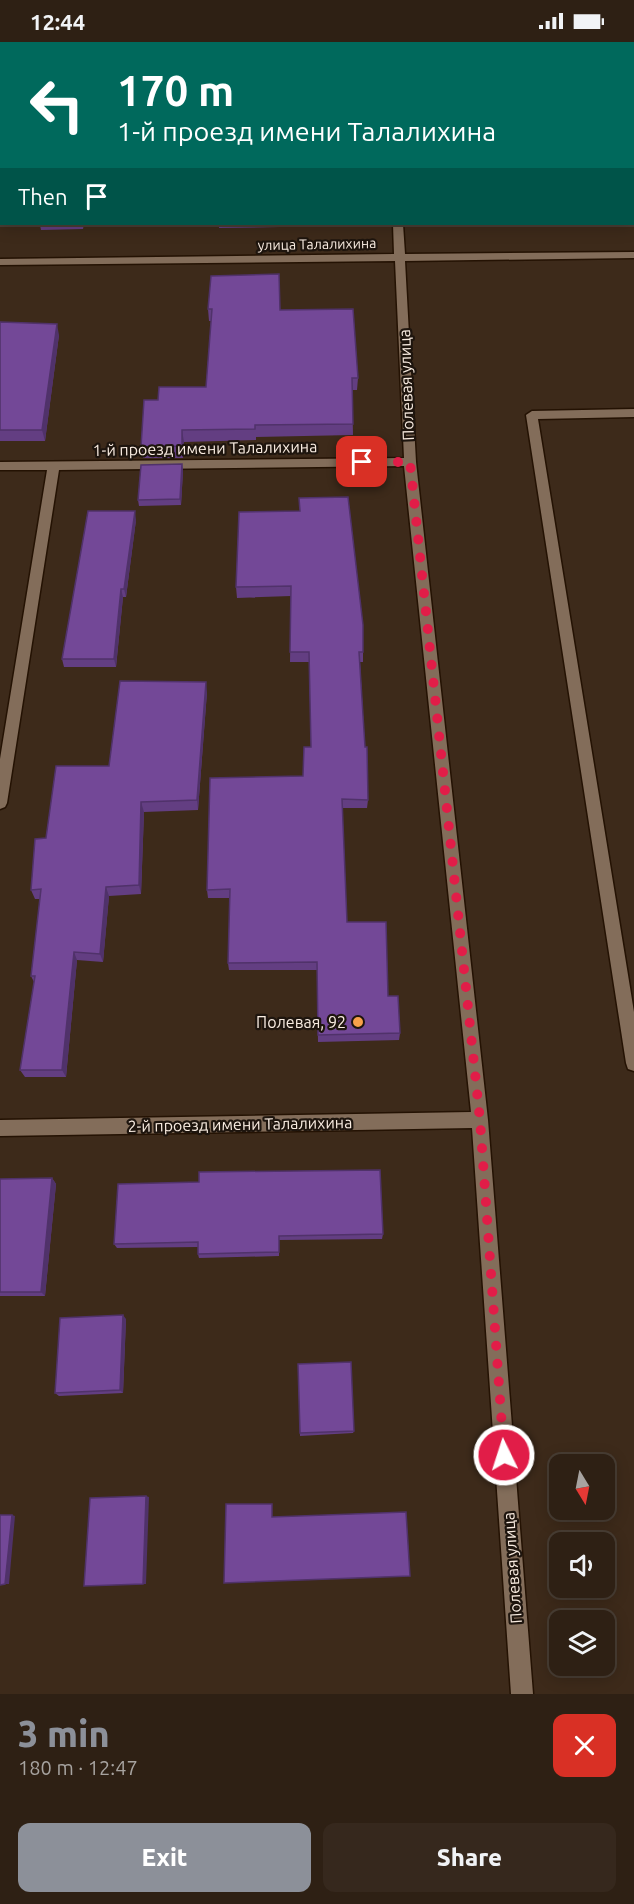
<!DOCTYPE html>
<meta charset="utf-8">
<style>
body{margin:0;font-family:Ubuntu,sans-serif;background:#36281d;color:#f1f3f6;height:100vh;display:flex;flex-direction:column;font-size:22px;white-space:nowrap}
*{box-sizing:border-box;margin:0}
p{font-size:20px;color:#a7a3a0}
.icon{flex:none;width:33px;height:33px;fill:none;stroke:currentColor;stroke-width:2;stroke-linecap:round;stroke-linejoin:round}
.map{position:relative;height:1652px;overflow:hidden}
.drawer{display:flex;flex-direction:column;background:#2e2014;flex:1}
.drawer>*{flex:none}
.hud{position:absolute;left:0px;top:0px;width:634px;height:183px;box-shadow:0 3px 15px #0003,0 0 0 2px #493e34;background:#00695c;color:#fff;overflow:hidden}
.needle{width:39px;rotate:170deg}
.fabs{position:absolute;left:549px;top:1412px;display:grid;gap:12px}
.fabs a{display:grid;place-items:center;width:66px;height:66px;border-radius:12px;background:#2e2014;box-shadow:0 3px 15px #0003,0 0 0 2px #493e34;font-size:30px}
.pin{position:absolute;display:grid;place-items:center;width:51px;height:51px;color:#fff;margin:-26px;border-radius:12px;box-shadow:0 3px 9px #0006}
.me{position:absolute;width:66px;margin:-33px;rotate:356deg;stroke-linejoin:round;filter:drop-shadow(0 0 4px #0008)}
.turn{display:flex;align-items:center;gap:21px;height:126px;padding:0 18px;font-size:27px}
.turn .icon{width:78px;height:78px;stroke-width:2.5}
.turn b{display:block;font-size:42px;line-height:51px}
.then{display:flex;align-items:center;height:57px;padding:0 18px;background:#0003;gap:12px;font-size:22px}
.round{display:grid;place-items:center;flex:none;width:63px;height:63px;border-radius:12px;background:#36281d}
.head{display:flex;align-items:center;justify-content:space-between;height:102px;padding:0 18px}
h1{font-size:36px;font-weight:800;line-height:45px;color:#8c9099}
.primary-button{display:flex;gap:12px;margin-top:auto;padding:12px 18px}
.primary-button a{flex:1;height:69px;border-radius:12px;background:#8c9099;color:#fff;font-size:24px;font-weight:800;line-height:69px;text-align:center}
.primary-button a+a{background:#36281d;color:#f1f3f6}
.status{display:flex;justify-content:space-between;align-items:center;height:42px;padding:0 30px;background:#2e2014;direction:ltr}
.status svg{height:16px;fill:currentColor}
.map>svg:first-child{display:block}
</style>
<div class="status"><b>12:44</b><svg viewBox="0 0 49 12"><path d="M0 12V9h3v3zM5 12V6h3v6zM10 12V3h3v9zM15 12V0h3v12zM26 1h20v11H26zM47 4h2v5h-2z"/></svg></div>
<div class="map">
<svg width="634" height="1652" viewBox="0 0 634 1652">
<rect width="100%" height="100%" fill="#3d2a1a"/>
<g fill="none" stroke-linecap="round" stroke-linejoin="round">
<defs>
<path id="lane" d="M 634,367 L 634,375 L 538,377 L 634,970 L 634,1029 L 628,1027 L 626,1021 L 526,373 L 532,369 Z"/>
<path id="street" d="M 377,0 L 385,0 L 386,2 L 377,2 Z
M 602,0 L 611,0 L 612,2 L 603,2 Z
M 633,22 L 634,23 L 634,29 L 633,28 Z
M 393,182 L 403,182 L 405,212 L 634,210 L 634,216 L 405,219 L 416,420 L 488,1078 L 533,1652 L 511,1652 L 472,1086 L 0,1094 L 0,1078 L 471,1070 L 404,424 L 59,428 L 7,761 L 5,765 L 0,767 L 0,717 L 47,428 L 0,428 L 0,420 L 404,416 L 395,219 L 0,223 L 0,217 L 394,212 Z"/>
</defs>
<!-- lane casing -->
<use href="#lane" stroke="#241203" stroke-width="3"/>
<!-- street casing -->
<use href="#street" stroke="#241203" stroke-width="3"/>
<!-- lane -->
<use href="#lane" fill="#836d5a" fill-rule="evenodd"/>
<!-- street -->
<use href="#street" fill="#836d5a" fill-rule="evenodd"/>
</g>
<!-- wall -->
<path fill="#633e82" d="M 0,20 L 2,20 L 2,182 L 84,182 L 83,187 L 41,188 L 40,183 L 0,184 Z
M 633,68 L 634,69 L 634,126 L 633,125 Z
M 219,182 L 280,182 L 280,185 L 219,186 Z
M 208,267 L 280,268 L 358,336 L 357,348 L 352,348 L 353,393 L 256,395 L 256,398 L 184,400 L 183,416 L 143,416 L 141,405 L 158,358 L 206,345 L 211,279 L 209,279 Z
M 0,280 L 59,293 L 45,399 L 0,399 Z
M 182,422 L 183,429 L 181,463 L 139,464 L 138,458 Z
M 239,470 L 363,610 L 363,620 L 360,620 L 368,758 L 367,766 L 342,766 L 347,880 L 388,954 L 400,991 L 399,998 L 318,1000 L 317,928 L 229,928 L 228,921 L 230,856 L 208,856 L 207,848 L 303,734 L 311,705 L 309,620 L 290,620 L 291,554 L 237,556 L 236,545 Z
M 136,478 L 126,555 L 123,555 L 116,625 L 64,625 L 62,617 Z
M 207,650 L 198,768 L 144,770 L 141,852 L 109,854 L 103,920 L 77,918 L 66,1035 L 25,1035 L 20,1028 L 34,940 L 31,934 L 40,857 L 35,857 L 31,848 L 46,796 L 109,724 Z
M 52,1136 L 56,1142 L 45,1254 L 0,1254 L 0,1137 Z
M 118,1142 L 383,1192 L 382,1197 L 279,1198 L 279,1214 L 199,1216 L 198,1212 L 198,1205 L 117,1206 L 114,1202 Z
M 126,1277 L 123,1351 L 59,1354 L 55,1351 Z
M 298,1322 L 354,1389 L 353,1391 L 300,1394 Z"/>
<!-- shaded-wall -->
<path fill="#50326a" d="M 57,282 L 59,293 L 45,399 L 42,388 Z
M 182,388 L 184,400 L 183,416 L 182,404 Z
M 182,422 L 183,429 L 181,463 L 180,457 Z
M 135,469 L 136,478 L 126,555 L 124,547 Z
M 121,547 L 123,555 L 116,625 L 114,617 Z
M 206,640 L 207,650 L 198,768 L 197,758 Z
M 141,760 L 144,770 L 141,852 L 139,843 Z
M 106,845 L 109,854 L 103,920 L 100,912 Z
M 74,910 L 77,918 L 66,1035 L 62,1028 Z
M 52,1136 L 56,1142 L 45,1254 L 41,1250 Z
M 123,1273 L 126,1277 L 123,1351 L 120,1348 Z
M 146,1454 L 149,1455 L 146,1542 L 143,1542 Z
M 12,1473 L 15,1474 L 9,1542 L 5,1542 Z"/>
<!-- building -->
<path fill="#734897" stroke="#50326a" stroke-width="1.5" d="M 18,0 L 324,0 L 324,2 L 18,2 Z
M 434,0 L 561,0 L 562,2 L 434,2 Z
M 0,20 L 2,20 L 2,175 L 0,175 Z
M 633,68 L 634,69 L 634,111 L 633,110 Z
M 279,232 L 280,268 L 353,267 L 358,336 L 352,336 L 353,382 L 255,383 L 255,387 L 182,388 L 182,404 L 141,405 L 144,358 L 158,358 L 159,345 L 206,345 L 212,267 L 208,267 L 211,234 Z
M 0,280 L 57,282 L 42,388 L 0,388 Z
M 182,422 L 180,457 L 138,458 L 141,423 Z
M 348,455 L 363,583 L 363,610 L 359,610 L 365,705 L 367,705 L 368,758 L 342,757 L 347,880 L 386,880 L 388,954 L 398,954 L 400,991 L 318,993 L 317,920 L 228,921 L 230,847 L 207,848 L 210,736 L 303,734 L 304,705 L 311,705 L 309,610 L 290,610 L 291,544 L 236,545 L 239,470 L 300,469 L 299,456 Z
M 88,469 L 135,469 L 124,547 L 121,547 L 114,617 L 62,617 Z
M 120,639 L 206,640 L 197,758 L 141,760 L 139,843 L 106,845 L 100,912 L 74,910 L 62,1028 L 20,1028 L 35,934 L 31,934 L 41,847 L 31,848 L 35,797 L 46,796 L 56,724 L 109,724 Z
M 380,1128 L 383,1192 L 279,1194 L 279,1210 L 198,1212 L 198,1200 L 114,1202 L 118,1142 L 199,1140 L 199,1130 Z
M 52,1136 L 41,1250 L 0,1250 L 0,1137 Z
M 123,1273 L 120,1348 L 55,1351 L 60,1276 Z
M 351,1320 L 354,1389 L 300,1391 L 298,1322 Z
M 146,1454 L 143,1542 L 84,1544 L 90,1456 Z
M 226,1462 L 272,1462 L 272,1475 L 406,1470 L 410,1534 L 224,1541 Z
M 0,1473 L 12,1473 L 5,1542 L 0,1543 Z"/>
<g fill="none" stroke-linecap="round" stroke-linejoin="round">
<!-- route -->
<path stroke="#e11d48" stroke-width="10" stroke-dasharray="0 18" d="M 362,420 L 410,420 L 480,1078 L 504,1413"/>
</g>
<!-- markers -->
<circle fill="#f8a14a" stroke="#1e150e" stroke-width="2" cx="358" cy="980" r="6"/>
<g text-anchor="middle" stroke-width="4.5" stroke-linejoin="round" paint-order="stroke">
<!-- far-street labels -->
<g font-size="14" fill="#f9ece1" stroke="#1e150e">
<text transform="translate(317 202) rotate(-1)" y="5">улица Талалихина</text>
</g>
<!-- street labels -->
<g font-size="16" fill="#f9ece1" stroke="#1e150e">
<text transform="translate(406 343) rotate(-92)" y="6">Полевая улица</text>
<text transform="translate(205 406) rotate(-1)" y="6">1-й проезд имени Талалихина</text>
<text transform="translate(240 1082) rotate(-1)" y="6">2-й проезд имени Талалихина</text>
<text transform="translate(512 1526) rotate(-94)" y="6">Полевая улица</text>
</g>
<!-- poi labels -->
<g font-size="16" fill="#f9ece1" stroke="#1e150e" text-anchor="end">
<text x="346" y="986">Полевая, 92</text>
</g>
</g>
</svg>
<div class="fabs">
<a><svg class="needle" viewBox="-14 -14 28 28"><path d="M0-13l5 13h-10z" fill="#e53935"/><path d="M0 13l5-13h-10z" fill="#a7a3a0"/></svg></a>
<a><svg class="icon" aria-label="sound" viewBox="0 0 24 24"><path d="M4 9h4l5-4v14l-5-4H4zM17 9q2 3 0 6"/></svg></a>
<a><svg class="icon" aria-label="layers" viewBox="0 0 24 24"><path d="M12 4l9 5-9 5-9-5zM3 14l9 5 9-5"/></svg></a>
</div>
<div class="pin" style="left:362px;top:420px;background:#d93025"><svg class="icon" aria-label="arrive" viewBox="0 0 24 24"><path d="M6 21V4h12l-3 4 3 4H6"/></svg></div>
<svg class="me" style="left:504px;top:1413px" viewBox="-20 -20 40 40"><circle r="17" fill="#e11d48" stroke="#fff" stroke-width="3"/><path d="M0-11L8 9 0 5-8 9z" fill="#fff"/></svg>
<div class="hud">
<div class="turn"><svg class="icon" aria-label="left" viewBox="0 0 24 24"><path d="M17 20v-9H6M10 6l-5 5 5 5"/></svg><div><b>170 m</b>1-й проезд имени Талалихина</div></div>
<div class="then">Then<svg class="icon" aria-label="arrive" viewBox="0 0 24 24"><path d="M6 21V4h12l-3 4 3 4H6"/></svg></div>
</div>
</div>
<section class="drawer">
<div class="head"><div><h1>3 min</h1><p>180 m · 12:47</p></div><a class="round" style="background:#d93025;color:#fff"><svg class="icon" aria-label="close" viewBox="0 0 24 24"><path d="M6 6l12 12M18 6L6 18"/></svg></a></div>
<div class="primary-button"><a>Exit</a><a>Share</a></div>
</section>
